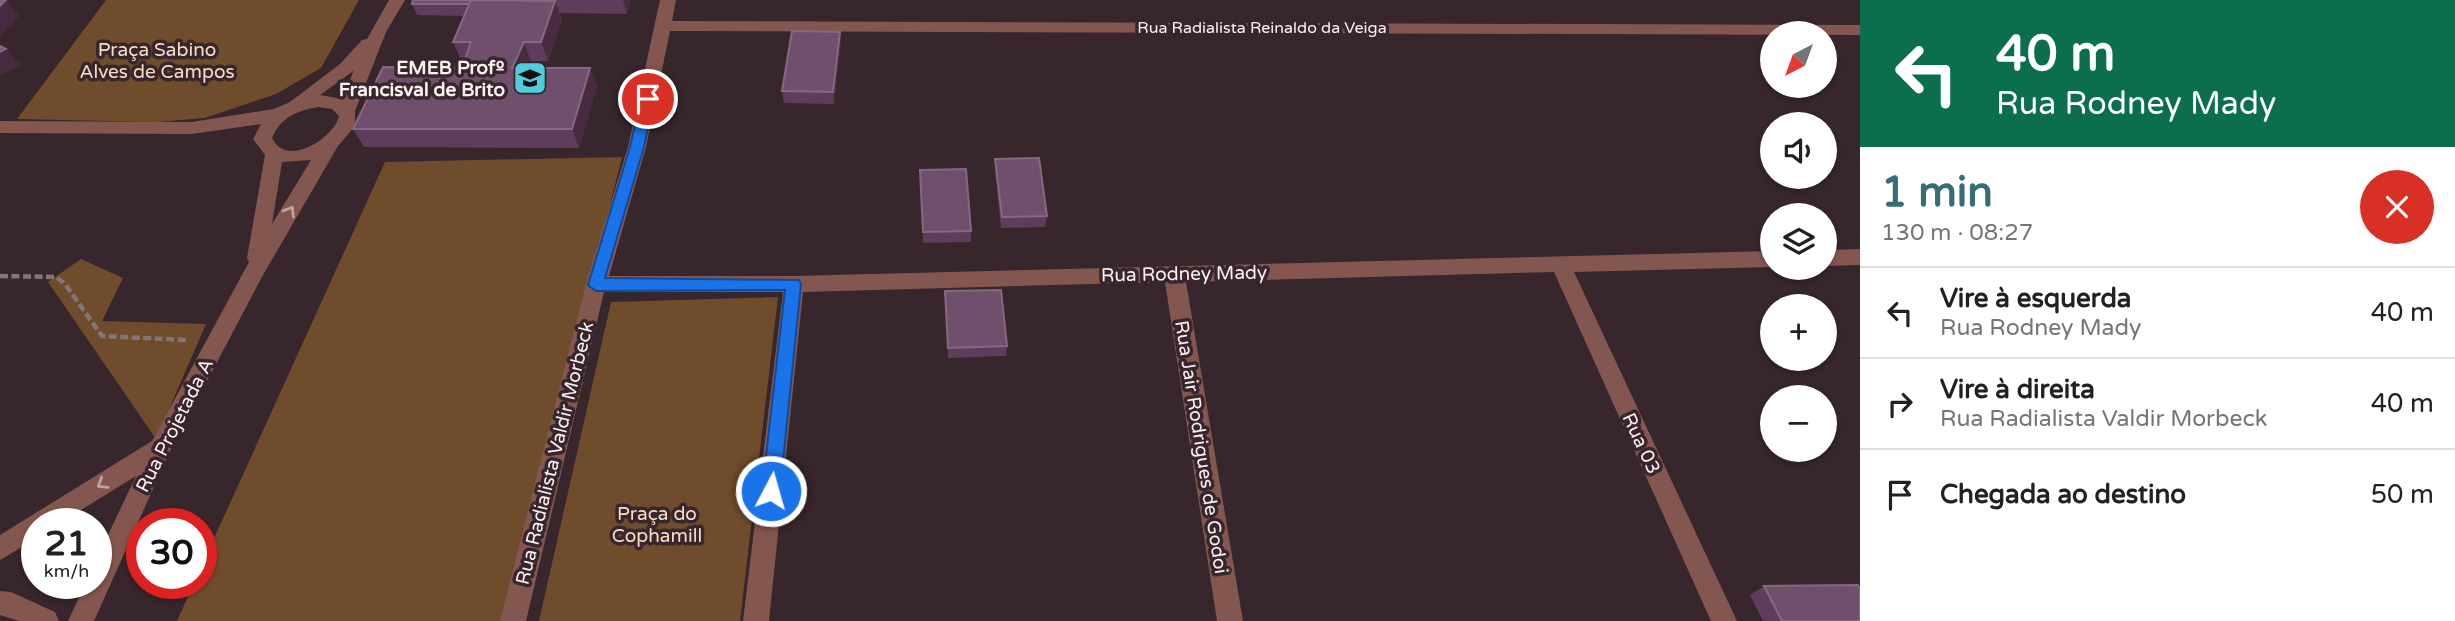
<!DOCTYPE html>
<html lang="pt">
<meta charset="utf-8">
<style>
body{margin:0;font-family:"Varela Round",sans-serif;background:#f2f2f2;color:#202124;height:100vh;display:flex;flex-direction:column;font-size:26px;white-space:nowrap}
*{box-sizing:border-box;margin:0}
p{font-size:23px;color:#757577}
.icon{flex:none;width:38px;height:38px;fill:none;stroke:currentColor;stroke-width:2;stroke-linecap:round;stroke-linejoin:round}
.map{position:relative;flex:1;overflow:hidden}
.drawer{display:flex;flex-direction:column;background:#fff;width:595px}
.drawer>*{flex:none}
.hud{background:#0b6e4f;color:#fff;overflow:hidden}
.needle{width:46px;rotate:221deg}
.fabs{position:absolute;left:1760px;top:21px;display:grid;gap:14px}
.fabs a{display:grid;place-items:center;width:77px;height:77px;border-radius:50%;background:#fff;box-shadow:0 2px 5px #0004;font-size:35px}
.speed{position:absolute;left:21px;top:508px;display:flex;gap:14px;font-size:35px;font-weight:700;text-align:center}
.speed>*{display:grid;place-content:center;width:91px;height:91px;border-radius:50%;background:#fff;box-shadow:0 2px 5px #0004;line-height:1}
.speed small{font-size:18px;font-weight:400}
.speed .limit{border:10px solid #d22;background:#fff;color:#111}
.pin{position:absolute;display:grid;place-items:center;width:60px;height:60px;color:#fff;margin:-30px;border:4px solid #fff;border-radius:50%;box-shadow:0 2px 7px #0007}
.me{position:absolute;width:77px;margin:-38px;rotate:6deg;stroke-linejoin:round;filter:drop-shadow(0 0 5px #0008)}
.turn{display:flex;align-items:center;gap:24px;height:147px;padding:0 21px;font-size:32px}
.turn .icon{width:91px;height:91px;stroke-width:2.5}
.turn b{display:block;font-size:49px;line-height:60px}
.round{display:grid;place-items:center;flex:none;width:74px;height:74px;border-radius:37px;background:#f2f2f2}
.head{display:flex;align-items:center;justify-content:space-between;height:119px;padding:0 21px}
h1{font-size:42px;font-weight:700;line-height:52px;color:#366d76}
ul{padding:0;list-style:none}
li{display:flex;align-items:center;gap:21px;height:91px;padding:0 21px;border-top:2px solid #e0e0e0}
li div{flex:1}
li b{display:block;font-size:26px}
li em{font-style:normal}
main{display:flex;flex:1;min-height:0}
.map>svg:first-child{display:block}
</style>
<main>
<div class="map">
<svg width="1860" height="621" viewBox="0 0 1860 621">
<rect width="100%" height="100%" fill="#37262b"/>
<!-- green -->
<path fill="#6f4c2c" d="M 106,0 L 359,0 L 321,68 L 276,94 L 205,118 L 156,122 L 17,119 Z
M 622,157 L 506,621 L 177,621 L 194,583 L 201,583 L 201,567 L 385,162 Z
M 81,259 L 123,278 L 102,321 L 206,324 L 156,439 L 48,282 Z
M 778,297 L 740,621 L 539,621 L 611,302 Z"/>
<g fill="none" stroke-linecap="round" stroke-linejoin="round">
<!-- path -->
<path stroke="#847579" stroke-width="4.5" stroke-dasharray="8 3.5" stroke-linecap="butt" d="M 0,276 L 56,277 L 65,284 L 102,336 L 187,340"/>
<!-- street -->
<path fill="#83574f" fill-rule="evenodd" d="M 389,0 L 405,0 L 386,32 L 355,111 L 355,126 L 338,146 L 263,275 L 169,453 L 94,621 L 68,621 L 86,583 L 96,583 L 96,560 L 136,476 L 60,523 L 37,523 L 37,538 L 0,560 L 0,535 L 152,441 L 249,262 L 247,258 L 265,155 L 253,139 L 261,124 L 192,134 L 0,133 L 0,121 L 192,122 L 274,109 L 290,102 L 340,64 L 362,40 L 367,39 ZM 354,70 L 342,99 L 320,95 L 352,72 ZM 318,107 L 332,109 L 339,116 C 335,135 298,161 279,147 C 276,145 274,141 272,138 C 281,117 297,111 318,107 ZM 311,160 L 272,224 L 282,162 Z
M 660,0 L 676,0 L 672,21 L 1860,25 L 1860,35 L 670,31 L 646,147 L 609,276 L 794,276 L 1773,251 L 1773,267 L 1574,272 L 1737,621 L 1711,621 L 1554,272 L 1186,282 L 1243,621 L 1217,621 L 1165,282 L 803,292 L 769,621 L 743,621 L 783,292 L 604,292 L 526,621 L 500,621 L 586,284 L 628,147 Z
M 1860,249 L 1860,265 L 1825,266 L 1825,250 Z
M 0,591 L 11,592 L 55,612 L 59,621 L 19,621 L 0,615 Z"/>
</g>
<!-- wall -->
<path fill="#5f3c5b" d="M 413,0 L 631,0 L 627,14 L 560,13 L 562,20 L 548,61 L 531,61 L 528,68 L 590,68 L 597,86 L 579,148 L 364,147 L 353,129 L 462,68 L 465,60 L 461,60 L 453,42 L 464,16 L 417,15 L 412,4 Z
M 841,43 L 834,104 L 784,103 L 782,91 Z
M 995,159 L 1047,216 L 1045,227 L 1001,228 L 995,170 Z
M 920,181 L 971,231 L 971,242 L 923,243 Z
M 945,291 L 1007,346 L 1006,356 L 948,358 Z
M 1764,586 L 1860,621 L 1763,621 L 1750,595 Z"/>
<!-- shaded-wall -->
<path fill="#482b41" d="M 6,0 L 19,16 L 0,36 L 0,6 Z
M 623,0 L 631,0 L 627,14 Z
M 555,1 L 562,20 L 548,61 L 541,42 Z
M 840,32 L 841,43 L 834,104 L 833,92 Z
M 524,42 L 531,61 L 519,87 L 512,68 Z
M 6,49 L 20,65 L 0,76 L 0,52 Z
M 590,68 L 597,86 L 579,148 L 572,129 Z"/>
<!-- building -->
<path fill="#704f6c" stroke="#856881" stroke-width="2" d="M 0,0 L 6,0 L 0,6 Z
M 413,0 L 486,0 L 471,0 L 469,4 L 412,4 Z
M 471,0 L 555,1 L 541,42 L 524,42 L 512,68 L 590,68 L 572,129 L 353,129 L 383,67 L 462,68 L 471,42 L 453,42 Z
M 792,31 L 840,32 L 833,92 L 782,91 Z
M 0,46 L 6,49 L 0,52 Z
M 1039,158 L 1047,216 L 1002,217 L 995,159 Z
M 966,169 L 971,231 L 923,232 L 920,170 Z
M 1001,290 L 1007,346 L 948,348 L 945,291 Z
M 1858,585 L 1860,589 L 1860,621 L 1782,621 L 1764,586 Z"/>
<!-- one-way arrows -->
<defs><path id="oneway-chevron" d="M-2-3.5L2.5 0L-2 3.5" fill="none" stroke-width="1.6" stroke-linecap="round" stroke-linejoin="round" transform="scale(1.75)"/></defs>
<g stroke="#bfa4a1">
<use href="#oneway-chevron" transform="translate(290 211) rotate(-59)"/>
<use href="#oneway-chevron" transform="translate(102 484) rotate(148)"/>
</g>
<!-- route -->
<path fill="#1a73e8" stroke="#114b97" stroke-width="2" d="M 648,94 L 654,99 L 644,147 L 605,278 L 799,280 L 801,284 L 780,491 L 777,497 L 771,500 L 764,497 L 762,491 L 785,290 L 596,291 L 588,285 L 630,147 L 641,99 Z"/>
<!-- icons -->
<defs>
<symbol id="school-square" viewBox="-11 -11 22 22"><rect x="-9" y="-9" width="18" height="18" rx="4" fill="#52cbda" stroke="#37262b"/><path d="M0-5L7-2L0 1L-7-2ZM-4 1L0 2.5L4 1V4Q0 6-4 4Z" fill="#111"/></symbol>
</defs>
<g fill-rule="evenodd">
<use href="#school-square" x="511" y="59" width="38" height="38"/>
</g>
<g text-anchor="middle" stroke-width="7" stroke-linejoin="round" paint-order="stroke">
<!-- far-street labels -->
<g font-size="16" fill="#fbf0f3" stroke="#37262b">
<text x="1262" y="33">Rua Radialista Reinaldo da Veiga</text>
</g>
<!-- park labels -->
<g font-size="19" fill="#f7dcc6" stroke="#37262b">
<text x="157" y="56">Praça Sabino<tspan x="157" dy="22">Alves de Campos</tspan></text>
<text x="657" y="520">Praça do<tspan x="657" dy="22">Cophamill</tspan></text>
</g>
<!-- poi labels -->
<g font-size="19" font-weight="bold" fill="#fbf0f3" stroke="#37262b" text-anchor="end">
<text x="505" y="74">EMEB Profº<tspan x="505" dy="22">Francisval de Brito</tspan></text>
</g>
<!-- street labels -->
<g font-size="19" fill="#fbf0f3" stroke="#37262b">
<text transform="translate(1184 273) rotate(-1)" y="7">Rua Rodney Mady</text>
<text transform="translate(174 425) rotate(-63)" y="7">Rua Projetada A</text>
<text transform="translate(1642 443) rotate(65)" y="7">Rua 03</text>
<text transform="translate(1202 447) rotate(81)" y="7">Rua Jair Rodrigues de Godoi</text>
<text transform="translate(554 453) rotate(-76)" y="7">Rua Radialista Valdir Morbeck</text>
</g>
</g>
</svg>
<div class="fabs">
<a><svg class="needle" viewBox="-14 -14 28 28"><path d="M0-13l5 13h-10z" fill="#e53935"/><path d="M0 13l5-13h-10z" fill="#757577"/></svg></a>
<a><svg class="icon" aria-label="sound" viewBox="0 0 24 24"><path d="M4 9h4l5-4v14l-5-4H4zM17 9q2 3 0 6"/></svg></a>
<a><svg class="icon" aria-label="layers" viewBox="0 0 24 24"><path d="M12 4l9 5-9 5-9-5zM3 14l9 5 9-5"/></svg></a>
<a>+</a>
<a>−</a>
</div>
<div class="speed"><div>21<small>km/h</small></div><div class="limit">30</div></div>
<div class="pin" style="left:648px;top:99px;background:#d93025"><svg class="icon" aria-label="arrive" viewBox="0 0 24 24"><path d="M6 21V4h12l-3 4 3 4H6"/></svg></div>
<svg class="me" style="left:771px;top:491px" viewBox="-20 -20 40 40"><circle r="17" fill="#1a73e8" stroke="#fff" stroke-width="3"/><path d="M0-11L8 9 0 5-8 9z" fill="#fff"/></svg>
</div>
<section class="drawer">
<div class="hud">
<div class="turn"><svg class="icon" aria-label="left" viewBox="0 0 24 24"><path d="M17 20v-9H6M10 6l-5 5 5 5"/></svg><div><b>40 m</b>Rua Rodney Mady</div></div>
</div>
<div class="head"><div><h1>1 min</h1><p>130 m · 08:27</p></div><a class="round" style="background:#d93025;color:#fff"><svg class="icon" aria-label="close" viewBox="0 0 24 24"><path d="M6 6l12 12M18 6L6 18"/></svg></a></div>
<ul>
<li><svg class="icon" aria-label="left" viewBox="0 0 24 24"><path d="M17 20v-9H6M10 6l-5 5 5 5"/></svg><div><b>Vire à esquerda</b><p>Rua Rodney Mady</p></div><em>40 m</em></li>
<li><svg class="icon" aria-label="right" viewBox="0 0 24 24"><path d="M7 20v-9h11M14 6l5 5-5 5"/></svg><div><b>Vire à direita</b><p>Rua Radialista Valdir Morbeck</p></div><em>40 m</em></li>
<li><svg class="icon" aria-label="arrive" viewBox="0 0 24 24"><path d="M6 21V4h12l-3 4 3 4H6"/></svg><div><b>Chegada ao destino</b></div><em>50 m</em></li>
</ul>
</section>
</main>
